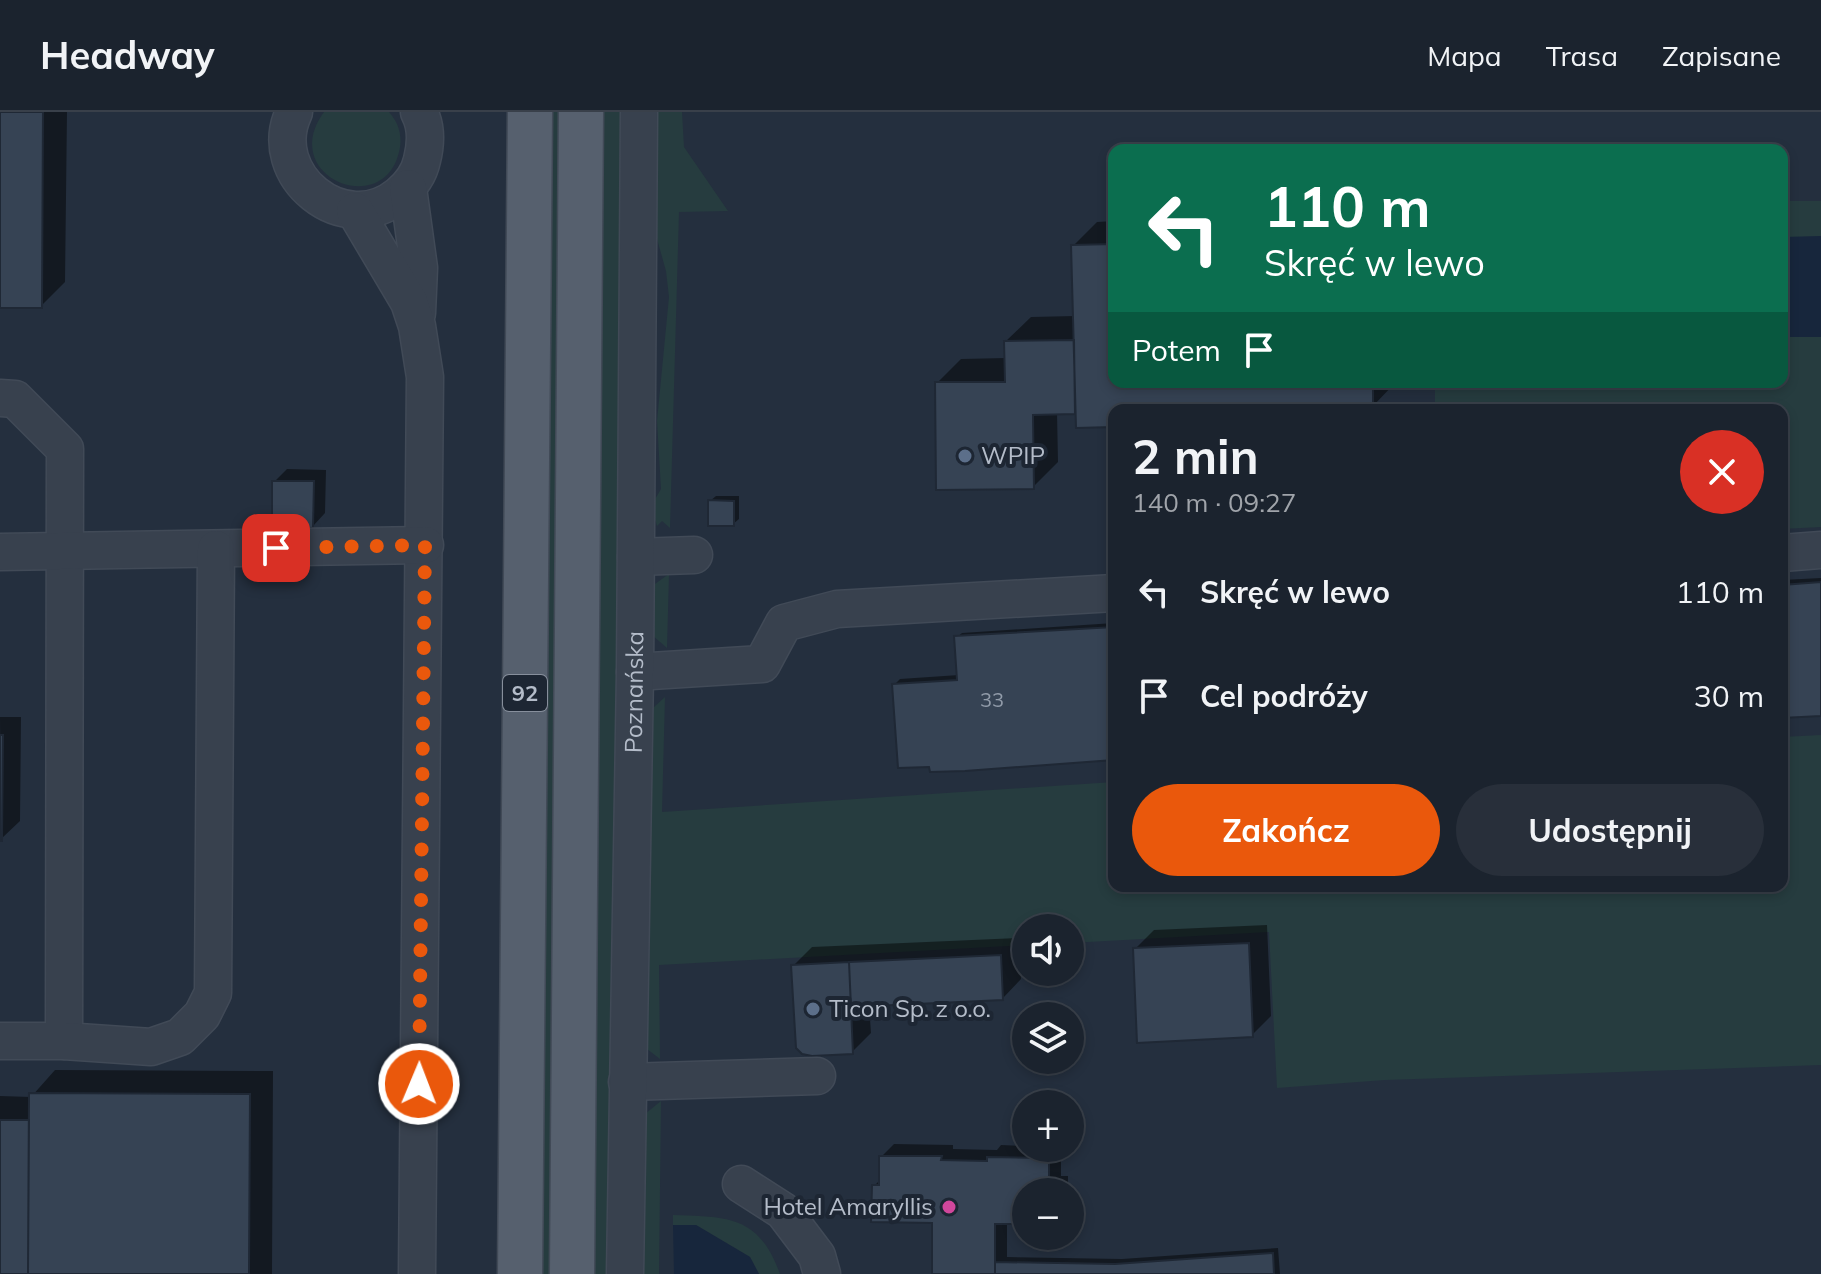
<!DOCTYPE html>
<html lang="pl">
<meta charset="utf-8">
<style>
body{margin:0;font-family:Mulish,sans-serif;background:#282f3a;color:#f1f3f6;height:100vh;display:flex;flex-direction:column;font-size:30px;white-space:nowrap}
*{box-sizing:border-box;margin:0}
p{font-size:26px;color:#a0a4aa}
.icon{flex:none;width:44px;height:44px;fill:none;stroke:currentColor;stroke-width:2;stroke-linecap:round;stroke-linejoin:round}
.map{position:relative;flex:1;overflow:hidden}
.sheet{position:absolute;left:1108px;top:292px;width:680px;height:488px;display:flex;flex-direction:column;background:#1b232e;border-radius:16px;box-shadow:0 4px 12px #0003,0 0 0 2px #39404a}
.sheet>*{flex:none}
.hud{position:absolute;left:1108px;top:32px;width:680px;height:244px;border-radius:16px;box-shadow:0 4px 12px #0003,0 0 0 2px #39404a;background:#0b6e4f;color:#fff;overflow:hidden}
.fabs{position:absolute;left:1012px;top:802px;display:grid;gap:16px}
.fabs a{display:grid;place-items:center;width:72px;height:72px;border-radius:50%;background:#1b232e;box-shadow:0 4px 12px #0003,0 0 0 2px #39404a;font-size:40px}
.pin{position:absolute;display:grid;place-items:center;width:68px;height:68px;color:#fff;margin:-34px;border-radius:16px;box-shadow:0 4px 12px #0006}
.me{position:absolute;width:88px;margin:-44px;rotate:1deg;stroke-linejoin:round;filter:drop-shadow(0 0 6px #0008)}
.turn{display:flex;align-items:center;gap:28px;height:168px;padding:0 24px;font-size:36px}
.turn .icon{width:104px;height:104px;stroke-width:2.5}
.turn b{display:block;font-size:56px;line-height:68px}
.then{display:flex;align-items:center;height:76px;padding:0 24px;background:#0003;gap:16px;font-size:30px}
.round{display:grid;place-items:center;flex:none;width:84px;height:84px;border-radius:42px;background:#282f3a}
.headline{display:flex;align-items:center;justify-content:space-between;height:136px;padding:0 24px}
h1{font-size:48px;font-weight:700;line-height:60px}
.action{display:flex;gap:16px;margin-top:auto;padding:16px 24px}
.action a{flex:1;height:92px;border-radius:48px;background:#ea580c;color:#fff;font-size:32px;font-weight:700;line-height:92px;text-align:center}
.action a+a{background:#282f3a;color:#f1f3f6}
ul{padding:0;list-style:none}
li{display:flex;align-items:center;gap:24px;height:104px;padding:0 24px}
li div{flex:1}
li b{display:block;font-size:30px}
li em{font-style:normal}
header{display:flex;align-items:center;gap:48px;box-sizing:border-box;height:112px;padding:0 40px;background:#1b232e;border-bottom:2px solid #39404a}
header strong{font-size:38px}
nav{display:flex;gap:44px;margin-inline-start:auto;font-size:28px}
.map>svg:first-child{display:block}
</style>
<header>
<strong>Headway</strong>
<nav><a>Mapa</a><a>Trasa</a><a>Zapisane</a></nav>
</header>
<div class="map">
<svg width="1821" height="1162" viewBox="0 0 1821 1162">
<rect width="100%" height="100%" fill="#242f3e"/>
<!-- green -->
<path fill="#263c3f" d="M 324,0 L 389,0 C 399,11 403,25 399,40 C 383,108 277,64 324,0 Z
M 544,0 L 566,0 L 556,1162 L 534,1162 Z
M 597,0 L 625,0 L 613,1162 L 588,1162 Z
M 651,0 L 682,0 L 684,35 L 728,99 L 679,100 L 670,416 L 662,409 L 657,414 L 651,394 L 661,377 L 657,309 L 669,185 L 666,159 L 652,109 Z
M 1782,89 L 1821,89 L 1821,415 L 1782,417 L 1782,298 L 1435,298 L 1435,270 L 1782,270 Z
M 669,462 L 667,536 L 652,523 L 652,474 Z
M 665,585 L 662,700 L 1114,670 L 1114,774 L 1782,774 L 1782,625 L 1821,623 L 1821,953 L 1385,968 L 1277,976 L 1269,820 L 1070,831 L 1070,816 L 1026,816 L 1026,833 L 659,853 L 660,947 L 647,937 L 638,925 L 647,878 L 653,596 Z
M 661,989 L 659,1162 L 639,1162 L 645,1002 Z
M 673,1103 C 727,1105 759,1103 780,1162 L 759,1162 L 750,1145 L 696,1113 L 673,1113 Z"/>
<!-- water -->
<path fill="#17263c" d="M 1821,124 L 1821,225 L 1782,225 L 1782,125 Z
M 673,1113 L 696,1113 L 750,1145 L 759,1162 L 674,1162 Z"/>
<!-- shadow -->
<path fill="#0007" d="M 0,0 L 67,0 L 65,170 L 41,194 L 0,194 Z
M 1114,109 L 1114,270 L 1396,270 L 1373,294 L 1114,298 L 1114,313 L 1077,300 L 1057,300 L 1058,350 L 1033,375 L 937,271 L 961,247 L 1006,246 L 1006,229 L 1031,205 L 1075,204 L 1073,134 L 1097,110 Z
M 287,357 L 326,358 L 325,401 L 313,414 L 274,370 Z
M 716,384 L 739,384 L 739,407 L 733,412 L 710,389 Z
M 1821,466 L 1821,603 L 1782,605 L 1782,468 Z
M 1114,511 L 1114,646 L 894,573 L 900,567 L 959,563 L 956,526 L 962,521 Z
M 0,605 L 21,605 L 20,709 L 1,727 Z
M 1267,813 L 1271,904 L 1252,923 L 1135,837 L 1154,818 Z
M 1019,826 L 1021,867 L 1003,886 L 869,892 L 871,921 L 852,940 L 793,854 L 812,835 Z
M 55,958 L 273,959 L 272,1162 L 0,1162 L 0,984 L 31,985 Z
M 894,1032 L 953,1033 L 953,1037 L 997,1038 L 1001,1033 L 1061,1036 L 1061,1064 L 1068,1064 L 1068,1080 L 1026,1080 L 1026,1110 L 1007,1110 L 1007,1145 L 1122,1147 L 1278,1136 L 1280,1162 L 934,1162 L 934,1109 L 874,1074 L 881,1067 L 881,1045 Z"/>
<!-- building -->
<path fill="#364354" stroke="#1f2835" stroke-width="2" d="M 0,0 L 43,0 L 42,196 L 0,196 Z
M 1114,132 L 1114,270 L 1373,270 L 1373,296 L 1114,298 L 1114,315 L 1076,316 L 1071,133 Z
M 1074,228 L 1075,302 L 1033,303 L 1034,377 L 936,378 L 935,270 L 1005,270 L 1004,229 Z
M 272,369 L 314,369 L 313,416 L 272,415 Z
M 708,388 L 734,389 L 734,414 L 708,414 Z
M 1821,470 L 1821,604 L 1782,606 L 1782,473 Z
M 1114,515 L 1114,648 L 965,659 L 930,660 L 929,655 L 898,656 L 892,572 L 957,568 L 954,524 Z
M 0,623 L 3,623 L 2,729 L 0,729 Z
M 1249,831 L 1253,925 L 1137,931 L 1133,836 Z
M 1001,843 L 1003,888 L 851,895 L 849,850 Z
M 849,850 L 853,942 L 812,944 L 802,942 L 796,936 L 791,853 Z
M 29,981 L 250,982 L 249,1162 L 28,1162 Z
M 0,1008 L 29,1008 L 28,1162 L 0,1162 Z
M 879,1044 L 942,1044 L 941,1048 L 987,1049 L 987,1045 L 1049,1046 L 1049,1075 L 1056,1075 L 1056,1080 L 1026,1080 L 1026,1112 L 995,1112 L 995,1162 L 932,1162 L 932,1111 L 871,1110 L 872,1073 L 879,1073 Z
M 1273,1141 L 1274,1162 L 995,1162 L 995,1150 L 1115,1152 Z"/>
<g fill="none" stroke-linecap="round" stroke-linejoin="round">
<defs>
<g id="minor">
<path d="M 294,0 C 264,63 344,128 399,83 C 410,74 419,62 422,48 C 426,32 427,15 419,0"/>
<path d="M 408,76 L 419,156 L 417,201"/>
<path d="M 355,99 L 409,190 L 417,214 L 425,265 L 417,1162"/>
<path d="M 0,286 L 15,287 L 65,337 L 64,929"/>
<path d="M 0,440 L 425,433"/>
<path d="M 1782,441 L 1821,438"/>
<path d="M 636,445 L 694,443"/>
<path d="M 635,560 L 762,552 L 784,511 L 837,497 L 1114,481"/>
<path d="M 0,929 L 64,929 L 151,935 L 180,925 L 202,903 L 213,881 L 216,437"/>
<path d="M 627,970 L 817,964"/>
<path d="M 741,1072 L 783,1099 L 817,1144 L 822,1162"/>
<path id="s1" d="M 625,1162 L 635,560 L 639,0"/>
</g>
<path id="major" d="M 520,1162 L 530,0
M 572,1162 L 581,0"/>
</defs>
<!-- minor casing -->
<use href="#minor" stroke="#414a57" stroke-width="39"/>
<!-- major casing -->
<use href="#major" stroke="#414a57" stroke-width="47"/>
<!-- minor -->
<use href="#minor" stroke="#38414e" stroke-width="36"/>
<!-- major -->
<use href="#major" stroke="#56606e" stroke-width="44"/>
</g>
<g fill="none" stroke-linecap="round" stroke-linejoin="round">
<!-- route -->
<path stroke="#ea580c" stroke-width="14" stroke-dasharray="0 25.2" d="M 276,436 L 425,433 L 419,972"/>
</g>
<!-- markers -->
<g fill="#5c6f8a" stroke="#1d2633" stroke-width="3">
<circle cx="965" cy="344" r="8"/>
<circle cx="813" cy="897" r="8"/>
</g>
<circle fill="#d1479c" stroke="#1d2633" stroke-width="3" cx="949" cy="1095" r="8"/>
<g text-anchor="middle" stroke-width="8" stroke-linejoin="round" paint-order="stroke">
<!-- number labels -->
<g font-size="20" fill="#929caa">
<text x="992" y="595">33</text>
</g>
<!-- shield labels -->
<rect fill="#1d2633" stroke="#878f9c" stroke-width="2" x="503" y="563" width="44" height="36" rx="6"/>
<g font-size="22" font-weight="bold" fill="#b4bcc9">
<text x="525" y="589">92</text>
</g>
<!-- poi labels -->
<g font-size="24" fill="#b4bcc9" stroke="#1d2633" text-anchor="start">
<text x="981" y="352">WPIP</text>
<text x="829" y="905">Ticon Sp. z o.o.</text>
<text x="933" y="1103" text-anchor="end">Hotel Amaryllis</text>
</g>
<!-- street labels -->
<g font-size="24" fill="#b4bcc9" stroke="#1d2633">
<text dy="8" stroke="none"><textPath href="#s1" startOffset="582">Poznańska</textPath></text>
</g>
</g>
</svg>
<div class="fabs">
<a><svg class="icon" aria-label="sound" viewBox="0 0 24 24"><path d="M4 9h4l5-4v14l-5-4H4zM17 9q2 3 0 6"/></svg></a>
<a><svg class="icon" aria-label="layers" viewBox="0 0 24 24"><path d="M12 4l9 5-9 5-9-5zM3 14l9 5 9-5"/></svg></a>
<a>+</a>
<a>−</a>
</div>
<div class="pin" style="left:276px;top:436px;background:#d93025"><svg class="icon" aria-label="arrive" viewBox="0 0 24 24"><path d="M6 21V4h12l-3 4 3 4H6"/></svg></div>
<svg class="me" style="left:419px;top:972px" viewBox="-20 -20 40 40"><circle r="17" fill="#ea580c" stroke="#fff" stroke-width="3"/><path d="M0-11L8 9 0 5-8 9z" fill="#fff"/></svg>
<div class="hud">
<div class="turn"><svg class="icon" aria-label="left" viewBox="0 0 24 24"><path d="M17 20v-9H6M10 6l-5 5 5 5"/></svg><div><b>110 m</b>Skręć w lewo</div></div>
<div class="then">Potem<svg class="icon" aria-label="arrive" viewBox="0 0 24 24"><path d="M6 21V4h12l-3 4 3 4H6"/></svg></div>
</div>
<section class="sheet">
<div class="headline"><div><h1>2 min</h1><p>140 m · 09:27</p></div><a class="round" style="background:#d93025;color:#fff"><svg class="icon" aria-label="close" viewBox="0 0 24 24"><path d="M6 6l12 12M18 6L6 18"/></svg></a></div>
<ul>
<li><svg class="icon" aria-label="left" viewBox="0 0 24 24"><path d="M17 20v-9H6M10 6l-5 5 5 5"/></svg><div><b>Skręć w lewo</b></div><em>110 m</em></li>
<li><svg class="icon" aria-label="arrive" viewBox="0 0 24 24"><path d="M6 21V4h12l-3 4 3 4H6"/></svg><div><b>Cel podróży</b></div><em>30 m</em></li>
</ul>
<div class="action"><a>Zakończ</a><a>Udostępnij</a></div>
</section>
</div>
